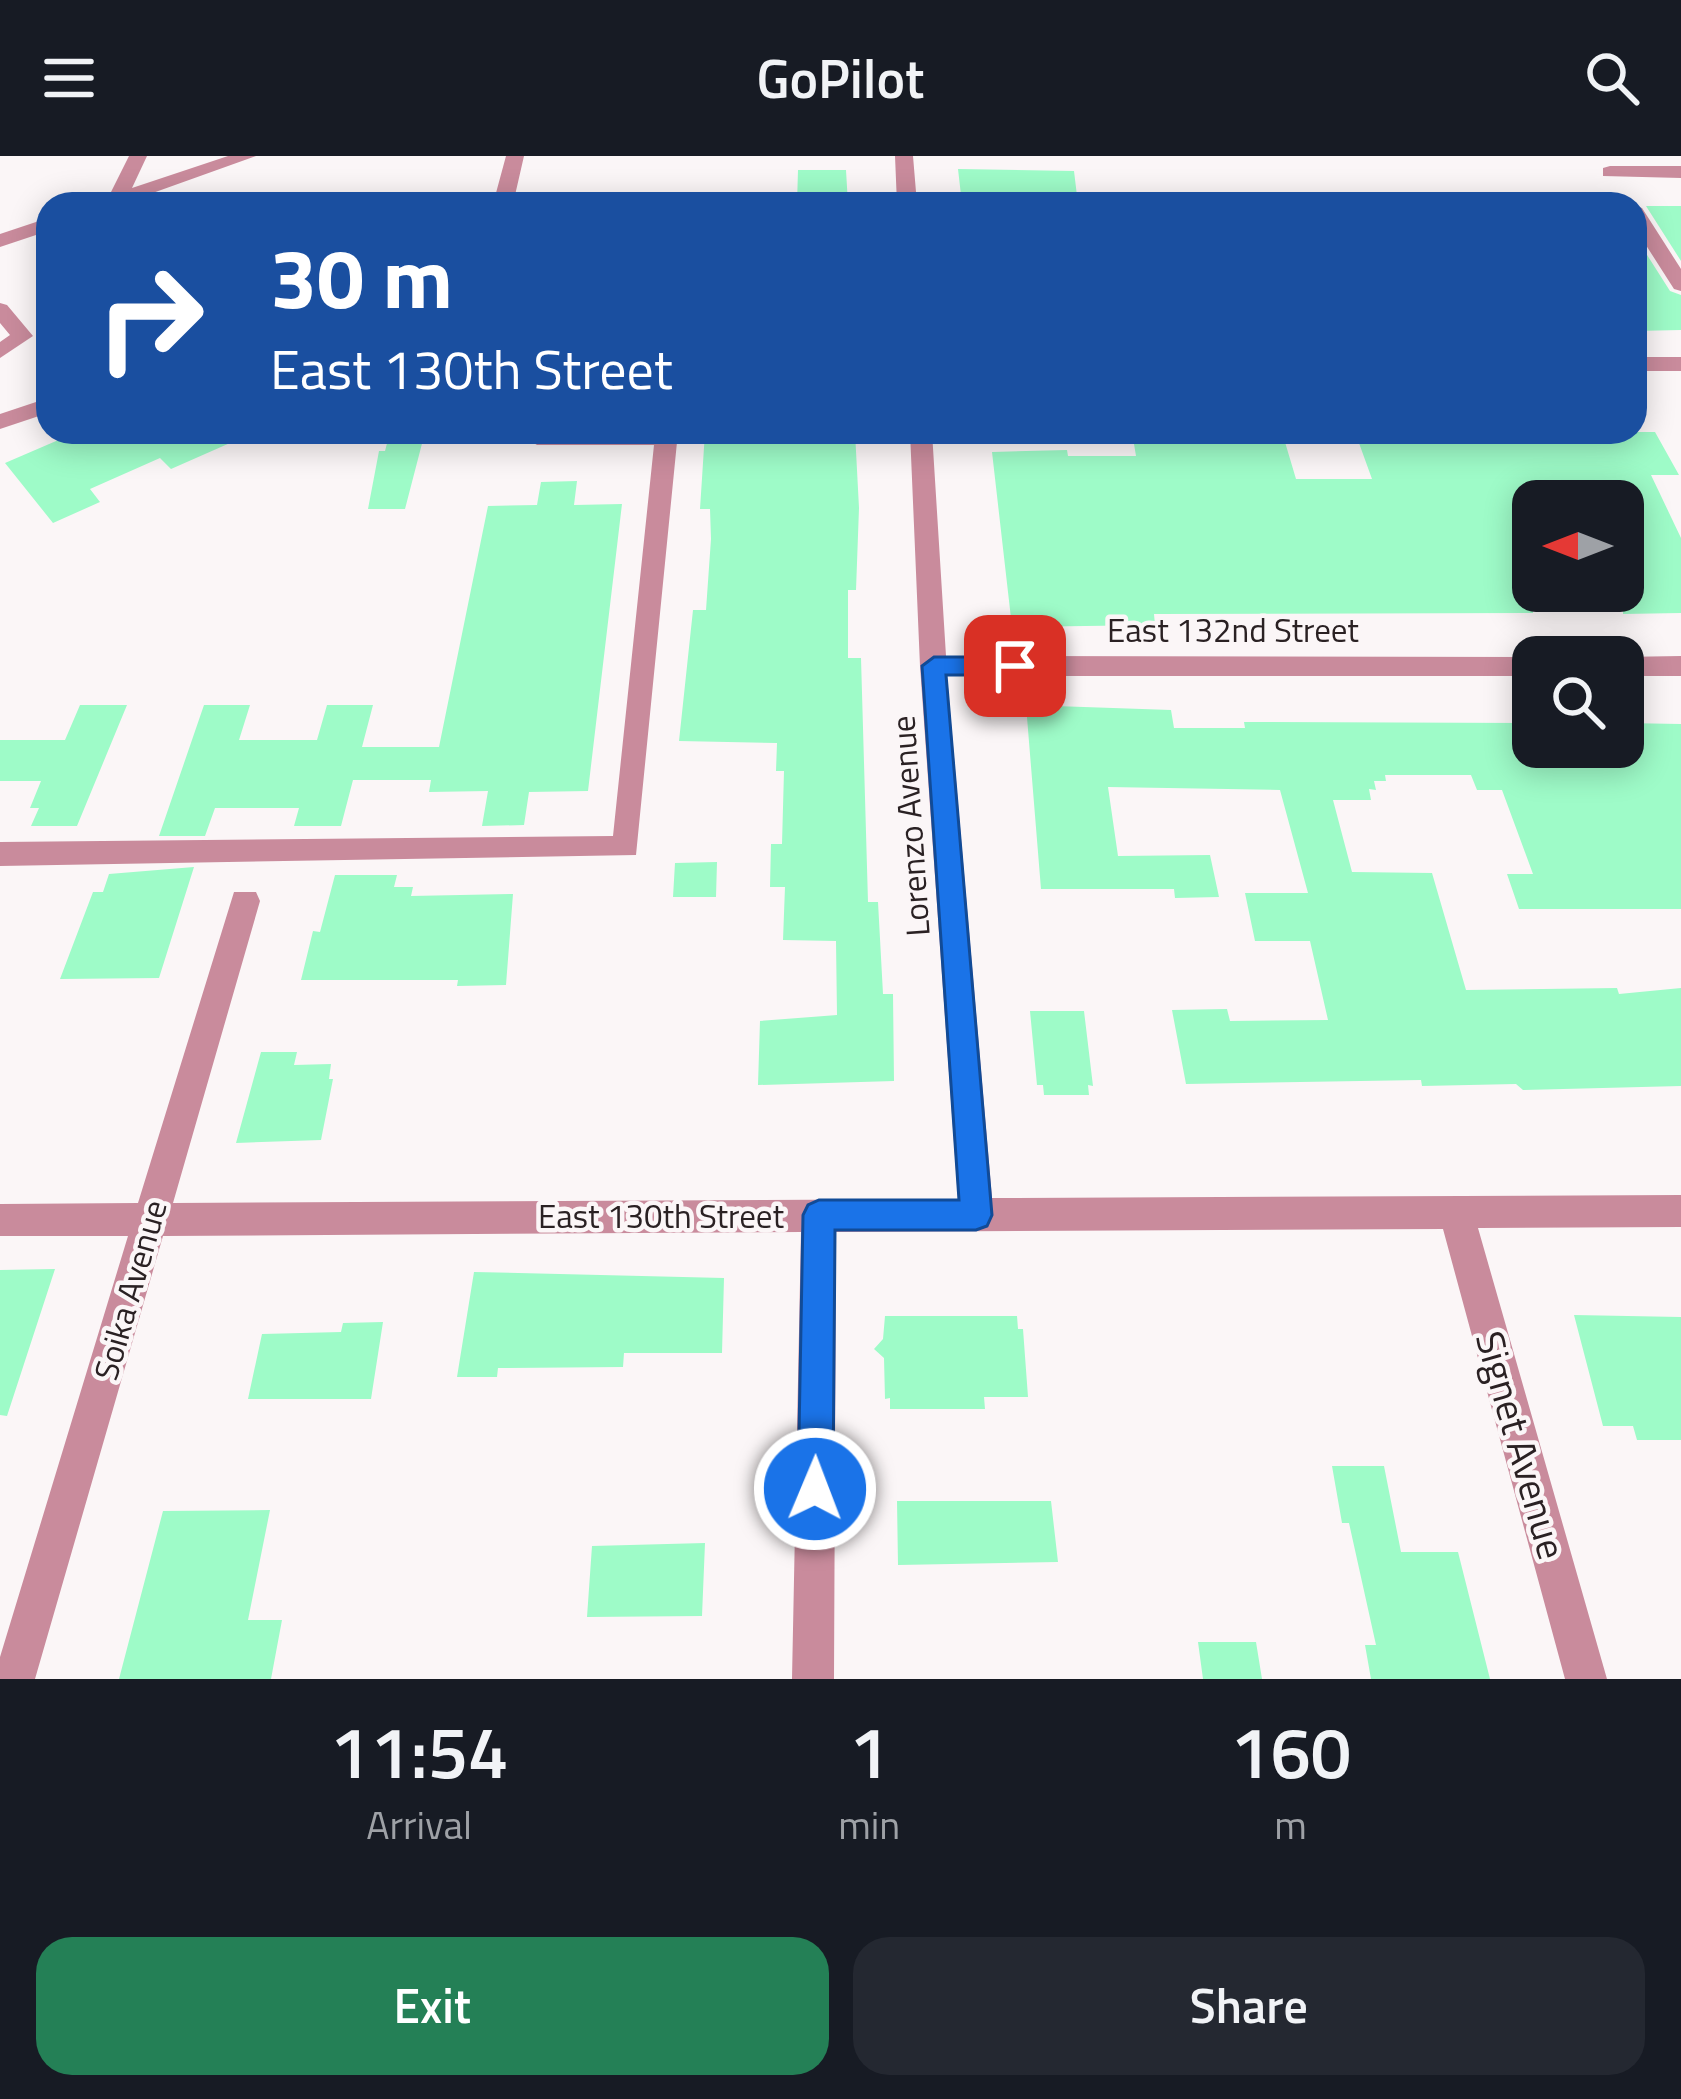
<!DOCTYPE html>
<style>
body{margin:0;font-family:"Titillium Web",sans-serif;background:#242831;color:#f1f3f6;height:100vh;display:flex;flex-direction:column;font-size:45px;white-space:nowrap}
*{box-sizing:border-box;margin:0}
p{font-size:39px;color:#9ea1a6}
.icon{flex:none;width:66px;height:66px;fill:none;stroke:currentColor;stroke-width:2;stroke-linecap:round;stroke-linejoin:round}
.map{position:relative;height:1523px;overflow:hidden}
.panel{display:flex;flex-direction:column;background:#171b24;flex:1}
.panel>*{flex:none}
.top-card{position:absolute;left:36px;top:36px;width:1611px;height:252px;border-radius:36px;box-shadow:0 6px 30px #0003;background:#1a4fa0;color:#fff;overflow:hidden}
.needle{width:78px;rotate:270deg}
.fabs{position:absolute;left:1512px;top:324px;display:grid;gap:24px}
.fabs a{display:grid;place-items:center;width:132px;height:132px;border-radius:24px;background:#171b24;box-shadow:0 6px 30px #0003;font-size:60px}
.pin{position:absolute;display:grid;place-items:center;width:102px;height:102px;color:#fff;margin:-51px;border-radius:24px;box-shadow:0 6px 18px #0006}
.me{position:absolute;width:132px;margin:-66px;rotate:1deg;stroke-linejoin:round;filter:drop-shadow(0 0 9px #0008)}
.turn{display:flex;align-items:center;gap:42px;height:252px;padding:0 36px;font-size:54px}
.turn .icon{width:156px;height:156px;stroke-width:2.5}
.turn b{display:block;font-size:84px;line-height:102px}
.eta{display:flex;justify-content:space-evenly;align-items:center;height:204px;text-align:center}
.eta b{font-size:72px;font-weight:600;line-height:84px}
.button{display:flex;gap:24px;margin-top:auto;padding:24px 36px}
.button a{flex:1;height:138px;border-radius:36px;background:#248056;color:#fff;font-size:48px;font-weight:600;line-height:138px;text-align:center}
.button a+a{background:#242831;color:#f1f3f6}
header{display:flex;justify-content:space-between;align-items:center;height:156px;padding:0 36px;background:#171b24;font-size:54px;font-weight:600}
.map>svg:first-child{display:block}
</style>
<header><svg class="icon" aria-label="menu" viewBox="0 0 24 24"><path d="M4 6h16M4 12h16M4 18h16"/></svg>GoPilot<svg class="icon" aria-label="search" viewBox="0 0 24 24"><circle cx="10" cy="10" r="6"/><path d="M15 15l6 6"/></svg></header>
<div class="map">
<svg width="1681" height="1523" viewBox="0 0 1681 1523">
<rect width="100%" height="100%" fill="#fbf6f7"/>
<!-- building -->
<path fill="#9efbc8" d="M 958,13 L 1074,15 L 1078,48 L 962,48 Z
M 798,14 L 846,14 L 848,48 L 797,48 Z
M 1646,50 L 1681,50 L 1681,105 Z
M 1635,80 L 1670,135 L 1681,139 L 1681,174 L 1635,175 Z
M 77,276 L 255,276 L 171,313 L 160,302 L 90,333 L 100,346 L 53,367 L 5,307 Z
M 390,276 L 425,276 L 405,353 L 368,353 L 379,295 L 385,295 Z
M 705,276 L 855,276 L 859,352 L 856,434 L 848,434 L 848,502 L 861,502 L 868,746 L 878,746 L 883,838 L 893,838 L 894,925 L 758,929 L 760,865 L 837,859 L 836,785 L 783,784 L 785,731 L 770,731 L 771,688 L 782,688 L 784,615 L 776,615 L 777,587 L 679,585 L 693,454 L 706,454 L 711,383 L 710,353 L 700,353 Z
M 1132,276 L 1282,276 L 1296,323 L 1372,323 L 1355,276 L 1655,276 L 1679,319 L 1651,319 L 1681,382 L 1681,457 L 1623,458 L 1623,344 L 1533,343 L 1533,457 L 1154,458 L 1155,469 L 1012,471 L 992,296 L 1067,294 L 1068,300 L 1136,300 Z
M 577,325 L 574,349 L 622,348 L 588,635 L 529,636 L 524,669 L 482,670 L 488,635 L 429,636 L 431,624 L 353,624 L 341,670 L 294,670 L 299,652 L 215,652 L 205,680 L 159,680 L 204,549 L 250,549 L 239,584 L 317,584 L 327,549 L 373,549 L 362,591 L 439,591 L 488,350 L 537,349 L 541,326 Z
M 80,549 L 127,549 L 77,670 L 31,670 L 39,652 L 30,652 L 41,625 L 0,625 L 0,584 L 65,584 Z
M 1026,549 L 1171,554 L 1174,572 L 1245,572 L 1244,566 L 1533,567 L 1533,591 L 1623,591 L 1623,567 L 1681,568 L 1681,753 L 1519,753 L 1507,718 L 1533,718 L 1502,634 L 1477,634 L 1471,619 L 1385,619 L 1386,625 L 1374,625 L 1376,634 L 1369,633 L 1371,644 L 1333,644 L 1352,716 L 1432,717 L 1466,834 L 1617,832 L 1619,838 L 1681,832 L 1681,930 L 1523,934 L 1516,928 L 1422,930 L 1421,924 L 1186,928 L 1172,854 L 1227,853 L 1230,865 L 1328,864 L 1310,785 L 1255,785 L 1245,737 L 1308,737 L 1280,634 L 1108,631 L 1118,700 L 1210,699 L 1219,741 L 1175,742 L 1174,733 L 1041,733 Z
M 717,706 L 716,741 L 673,741 L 675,707 Z
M 194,711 L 159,822 L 60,823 L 93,736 L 103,736 L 109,718 Z
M 335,719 L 397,719 L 394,731 L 413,731 L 411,740 L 513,738 L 506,829 L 457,830 L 458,824 L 301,824 L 313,775 L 320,776 Z
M 1030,855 L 1084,855 L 1093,930 L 1088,929 L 1089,939 L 1044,939 L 1043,929 L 1037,929 Z
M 261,896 L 297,896 L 294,909 L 331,908 L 329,923 L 333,923 L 321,984 L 236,987 Z
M 55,1113 L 7,1260 L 0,1259 L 0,1114 Z
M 474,1116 L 724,1122 L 722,1197 L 624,1197 L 623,1211 L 498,1212 L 497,1221 L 457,1221 Z
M 1574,1159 L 1681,1161 L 1681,1284 L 1637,1284 L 1633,1270 L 1603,1270 Z
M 885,1160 L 1017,1160 L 1018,1173 L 1023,1173 L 1028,1241 L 984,1241 L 985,1253 L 890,1253 L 890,1242 L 885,1243 L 884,1202 L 874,1193 L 883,1183 Z
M 383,1166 L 371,1243 L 248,1243 L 262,1178 L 341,1176 L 343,1167 Z
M 1332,1310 L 1384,1310 L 1401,1396 L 1458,1396 L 1490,1523 L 1371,1523 L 1365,1489 L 1376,1489 L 1349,1367 L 1342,1367 Z
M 897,1345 L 1051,1345 L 1058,1406 L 898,1409 Z
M 270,1354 L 248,1464 L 282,1464 L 271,1523 L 119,1523 L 163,1355 Z
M 705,1387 L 702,1460 L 587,1461 L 592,1390 Z
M 1198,1486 L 1256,1486 L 1262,1523 L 1203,1523 Z"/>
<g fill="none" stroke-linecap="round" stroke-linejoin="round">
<!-- minor -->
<path fill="#c98b9c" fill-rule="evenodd" d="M 129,0 L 147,0 L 132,32 L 228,0 L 256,0 L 122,48 L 93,48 L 109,40 Z
M 506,0 L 524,0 L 513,48 L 493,48 Z
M 895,0 L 913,0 L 917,48 L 897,48 Z
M 1610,10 L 1681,10 L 1681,22 L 1603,20 L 1603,12 Z
M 1635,50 L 1642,52 L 1681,113 L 1681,135 L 1674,133 L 1635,72 Z
M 48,62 L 48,75 L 0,91 L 0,78 Z
M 0,147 L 7,149 L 33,180 L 0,202 L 0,186 L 10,179 L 0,167 Z
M 1635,201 L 1681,201 L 1681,215 L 1635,215 Z
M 48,242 L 48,257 L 0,273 L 0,258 Z
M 532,276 L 678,276 L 636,699 L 0,710 L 0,686 L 613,680 L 654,289 L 537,289 L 526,282 Z
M 910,276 L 932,276 L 946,500 L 1535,501 L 1533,520 L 947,520 L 992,1042 L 1681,1039 L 1681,1071 L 1478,1072 L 1607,1523 L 1565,1523 L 1443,1073 L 836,1076 L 834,1523 L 792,1523 L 801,1076 L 163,1080 L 35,1523 L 0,1523 L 0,1501 L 128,1080 L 0,1080 L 0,1048 L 138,1047 L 234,736 L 256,736 L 260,745 L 173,1047 L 958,1043 L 920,510 Z
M 1681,500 L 1681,520 L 1623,520 L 1621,501 Z"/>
</g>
<!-- route -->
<path fill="#1a73e8" stroke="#114b97" stroke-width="3" d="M 934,501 L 1015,501 L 1027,510 L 1015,519 L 946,519 L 992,1059 L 987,1070 L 976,1074 L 835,1074 L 833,1333 L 828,1346 L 815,1351 L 803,1346 L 798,1333 L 803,1059 L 808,1049 L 819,1044 L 959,1044 L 922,510 Z"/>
<g text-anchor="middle" stroke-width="9" stroke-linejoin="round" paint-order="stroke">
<!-- street labels -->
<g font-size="33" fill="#2a2123" stroke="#fbf6f7">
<text x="1233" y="486">East 132nd Street</text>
<text transform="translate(910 670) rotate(-94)" y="12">Lorenzo Avenue</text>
<text x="661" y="1072">East 130th Street</text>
<text transform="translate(130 1134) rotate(-74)" y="12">Soika Avenue</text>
</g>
<!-- near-street labels -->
<g font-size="39" fill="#2a2123" stroke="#fbf6f7">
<text transform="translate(1521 1289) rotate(74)" y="14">Signet Avenue</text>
</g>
</g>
</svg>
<div class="fabs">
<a><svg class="needle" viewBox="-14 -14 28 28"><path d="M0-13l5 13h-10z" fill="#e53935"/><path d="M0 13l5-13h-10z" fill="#9ea1a6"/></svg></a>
<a><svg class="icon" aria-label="search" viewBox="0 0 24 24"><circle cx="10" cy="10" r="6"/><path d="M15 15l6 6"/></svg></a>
</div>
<div class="pin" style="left:1015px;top:510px;background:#d93025"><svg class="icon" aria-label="arrive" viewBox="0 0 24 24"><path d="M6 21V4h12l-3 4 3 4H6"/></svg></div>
<svg class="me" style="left:815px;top:1333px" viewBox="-20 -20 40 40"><circle r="17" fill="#1a73e8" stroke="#fff" stroke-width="3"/><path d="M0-11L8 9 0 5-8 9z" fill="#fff"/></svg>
<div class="top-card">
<div class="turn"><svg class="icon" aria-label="right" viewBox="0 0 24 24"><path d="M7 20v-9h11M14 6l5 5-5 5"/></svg><div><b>30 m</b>East 130th Street</div></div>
</div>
</div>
<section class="panel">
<div class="eta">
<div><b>11:54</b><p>Arrival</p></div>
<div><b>1</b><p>min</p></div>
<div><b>160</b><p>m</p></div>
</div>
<div class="button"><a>Exit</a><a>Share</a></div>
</section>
